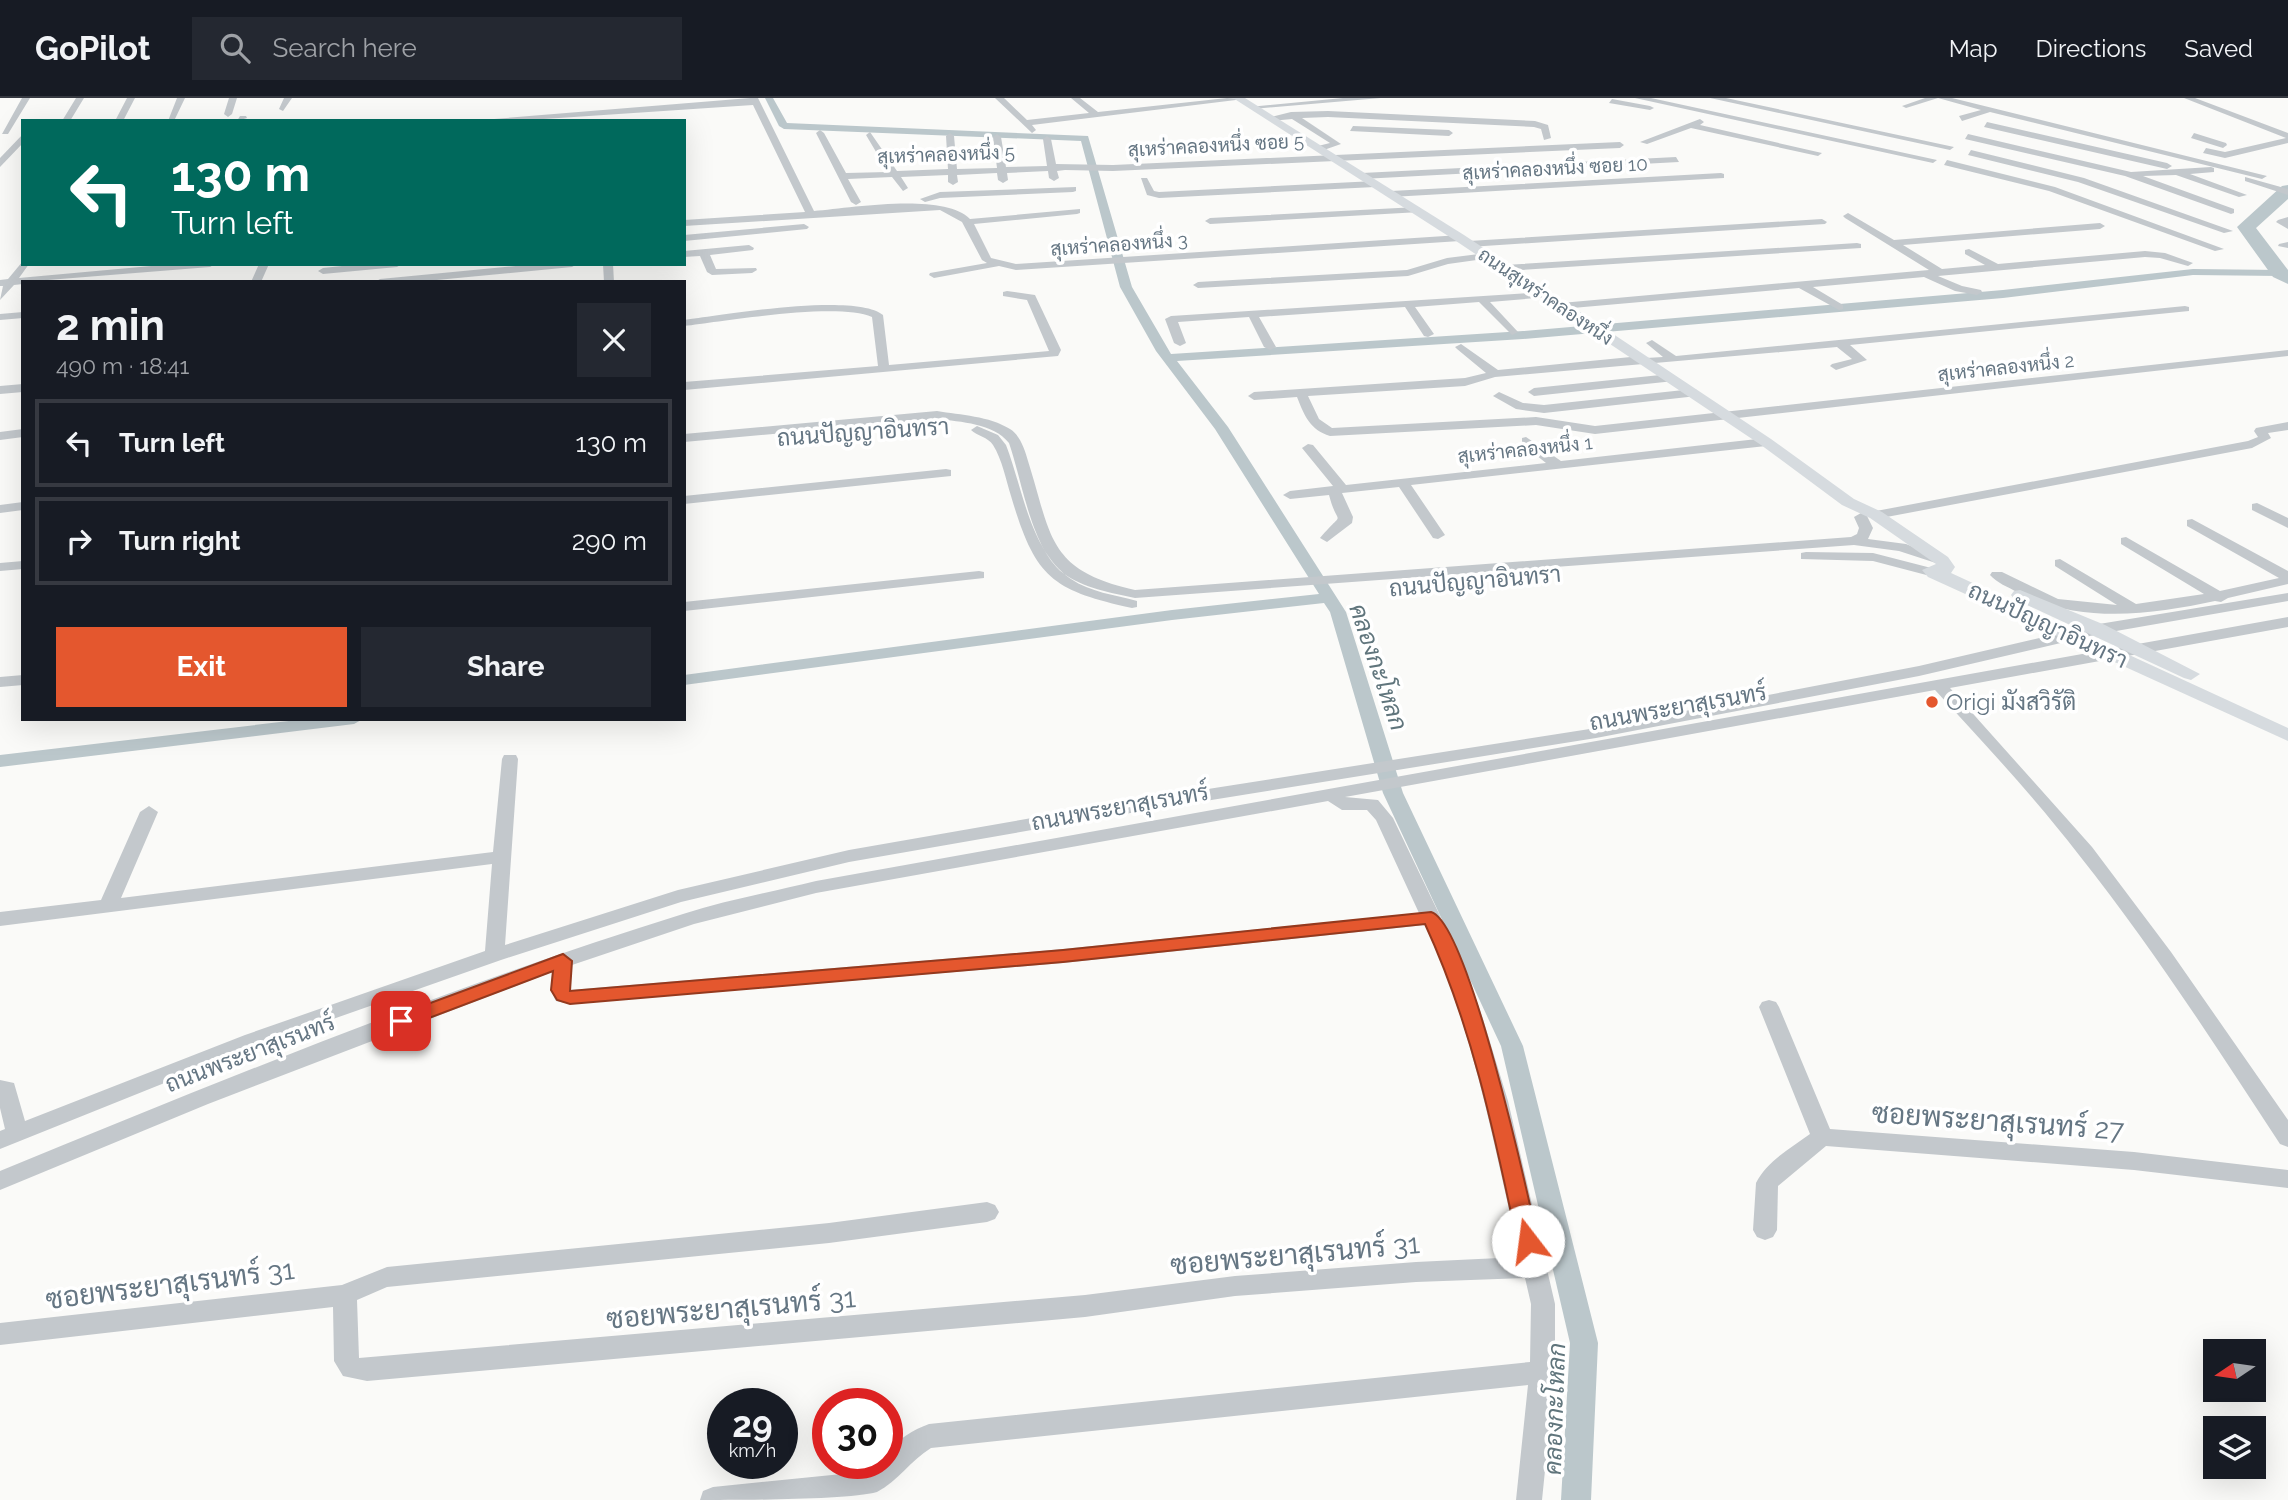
<!DOCTYPE html>
<meta charset="utf-8">
<style>
body{margin:0;font-family:Raleway,Sarabun,sans-serif;background:#242831;color:#f1f3f6;height:100vh;display:flex;flex-direction:column;font-size:26px;white-space:nowrap}
*{box-sizing:border-box;margin:0}
p{font-size:23px;color:#9ea1a6}
.icon{flex:none;width:38px;height:38px;fill:none;stroke:currentColor;stroke-width:2;stroke-linecap:round;stroke-linejoin:round}
.map{position:relative;flex:1;overflow:hidden}
.side{position:absolute;left:21px;top:182px;width:665px;height:441px;display:flex;flex-direction:column;background:#171b24;border-radius:0px;box-shadow:0 7px 28px #0002}
.side>*{flex:none}
.guide{position:absolute;left:21px;top:21px;width:665px;height:147px;border-radius:0px;box-shadow:0 7px 28px #0002;background:#00695c;color:#fff;overflow:hidden}
.needle{width:46px;rotate:257deg}
.controls{position:absolute;left:2203px;top:1241px;display:grid;gap:14px}
.controls a{display:grid;place-items:center;width:63px;height:63px;border-radius:0px;background:#171b24;box-shadow:0 7px 28px #0002;font-size:35px}
.speed{position:absolute;left:707px;top:1290px;display:flex;gap:14px;font-size:35px;font-weight:700;text-align:center}
.speed>*{display:grid;place-content:center;width:91px;height:91px;border-radius:50%;background:#171b24;box-shadow:0 7px 28px #0002;line-height:1}
.speed small{font-size:18px;font-weight:400}
.speed .limit{border:10px solid #d22;background:#fff;color:#111}
.pin{position:absolute;display:grid;place-items:center;width:60px;height:60px;color:#fff;margin:-30px;border-radius:14px;box-shadow:0 4px 10px #0006}
.me{position:absolute;width:77px;margin:-38px;rotate:345deg;stroke-linejoin:round;filter:drop-shadow(0 0 5px #0008)}
.turn{display:flex;align-items:center;gap:24px;height:147px;padding:0 35px;font-size:32px}
.turn .icon{width:91px;height:91px;stroke-width:2.5}
.turn b{display:block;font-size:49px;line-height:60px}
.round{display:grid;place-items:center;flex:none;width:74px;height:74px;border-radius:0px;background:#242831}
.headline{display:flex;align-items:center;justify-content:space-between;height:119px;padding:0 35px}
h1{font-size:42px;font-weight:700;line-height:52px}
.button{display:flex;gap:14px;margin-top:auto;padding:14px 35px}
.button a{flex:1;height:80px;border-radius:0px;background:#e4572e;color:#fff;font-size:28px;font-weight:700;line-height:80px;text-align:center}
.button a+a{background:#242831;color:#f1f3f6}
ul{padding:0;list-style:none}
li{display:flex;align-items:center;gap:21px;height:88px;margin:0 14px 10px;padding:0 21px;border:4px solid #363941;border-radius:0px}
li div{flex:1}
li b{display:block;font-size:26px}
li em{font-style:normal}
header{display:flex;align-items:center;gap:42px;box-sizing:border-box;height:98px;padding:0 35px;background:#171b24;border-bottom:2px solid #363941}
header strong{font-size:33px}
nav{display:flex;gap:38px;margin-inline-start:auto;font-size:24px}
.search{width:490px;height:63px;background:#242831;display:flex;align-items:center;gap:18px;box-sizing:border-box;padding:0 24px;border-radius:0px;color:#9ea1a6;font-size:26px}
.map>svg:first-child{display:block}
</style>
<header>
<strong>GoPilot</strong>
<div class="search"><svg class="icon" aria-label="search" viewBox="0 0 24 24"><circle cx="10" cy="10" r="6"/><path d="M15 15l6 6"/></svg>Search here</div>
<nav><a>Map</a><a>Directions</a><a>Saved</a></nav>
</header>
<div class="map">
<svg width="2288" height="1402" viewBox="0 0 2288 1402">
<rect width="100%" height="100%" fill="#fafaf8"/>
<g fill="none" stroke-linecap="round" stroke-linejoin="round">
<!-- canal -->
<path fill="#bbc7cb" fill-rule="evenodd" d="M 765,0 L 773,0 L 787,25 L 1088,38 L 1132,189 L 1171,256 L 1523,233 L 2003,192 L 2193,171 L 2280,172 L 2286,175 L 2280,178 L 2193,177 L 2003,200 L 1523,241 L 1177,263 L 1228,329 L 1346,514 L 1403,695 L 1523,948 L 1598,1245 L 1591,1402 L 1561,1402 L 1570,1245 L 1501,948 L 1383,695 L 1330,514 L 1324,505 L 1172,522 L 684,587 L 684,577 L 1172,512 L 1319,496 L 1215,331 L 1156,253 L 1120,189 L 1081,43 L 784,31 L 779,28 Z
M 306,621 L 363,621 L 354,626 L 0,669 L 0,657 Z"/>
<!-- river -->
<path fill="#bbc7cb" fill-rule="evenodd" d="M 2288,87 L 2288,101 L 2256,130 L 2288,172 L 2288,186 L 2273,179 L 2237,129 L 2282,88 Z"/>
<!-- minor -->
<path fill="#c3c8cc" fill-rule="evenodd" d="M 22,0 L 30,0 L 8,36 L 2,36 Z
M 76,0 L 84,0 L 70,23 L 62,23 Z
M 127,0 L 135,0 L 123,23 L 115,23 Z
M 177,0 L 185,0 L 174,23 L 168,23 Z
M 229,0 L 237,0 L 232,16 L 228,19 L 224,16 Z
M 284,0 L 292,0 L 283,13 L 279,11 Z
M 750,0 L 758,0 L 814,113 C 852,110 943,94 970,121 L 1080,111 L 1080,115 L 1077,116 L 974,126 L 991,160 L 1016,166 L 1460,137 L 1465,140 L 1460,143 L 1016,172 L 999,168 L 934,180 L 929,177 L 930,175 L 987,165 L 982,162 L 962,124 L 940,112 L 684,128 L 684,122 L 805,114 L 753,7 L 514,23 L 469,23 Z
M 995,0 L 1004,0 L 1027,22 L 1089,15 L 1071,0 L 1080,0 L 1098,14 L 1227,0 L 1244,1 L 1032,27 L 1036,32 L 1032,35 Z
M 1343,0 L 1381,0 L 1253,11 L 1249,9 Z
M 1635,0 L 1651,0 L 1937,62 L 1933,65 Z
M 1710,0 L 1726,0 L 1954,49 L 1950,52 Z
M 1925,0 L 1952,0 L 2267,78 L 2262,81 L 1990,14 L 1962,23 L 1959,18 L 1981,12 L 1938,0 L 1906,10 L 1902,8 Z
M 2184,0 L 2195,0 L 2288,35 L 2288,45 L 2225,60 L 2203,55 L 2206,50 L 2225,54 L 2286,40 Z
M 1612,1 L 1650,8 L 1654,10 L 1650,12 L 1609,5 Z
M 1328,13 L 1535,23 L 1548,27 L 1551,40 L 1544,42 L 1541,31 L 1534,29 L 1328,19 L 1302,20 L 1341,46 L 1321,53 L 1318,48 L 1330,45 L 1292,21 L 1271,23 L 1267,20 L 1291,14 Z
M 240,18 L 246,18 L 247,20 L 237,23 Z
M 1700,21 L 1704,24 L 1700,27 L 1822,55 L 1818,58 L 1691,30 L 1647,46 L 1640,44 Z
M 1987,24 L 2167,65 L 2172,68 L 2167,71 L 1984,29 Z
M 1353,28 L 1449,32 L 1453,35 L 1449,38 L 1350,33 Z
M 820,32 L 824,35 L 846,75 L 888,74 L 866,37 L 870,34 L 897,73 L 948,71 L 946,38 L 950,35 L 954,38 L 957,71 L 997,70 L 993,39 L 997,36 L 1001,39 L 1006,69 L 1047,68 L 1043,41 L 1047,38 L 1051,41 L 1056,66 L 1113,67 L 1620,44 L 1624,47 L 1620,50 L 1113,73 L 1065,72 L 1057,73 L 1059,80 L 1054,83 L 1049,80 L 1048,73 L 1007,75 L 1008,82 L 1003,85 L 998,82 L 997,75 L 957,77 L 958,84 L 953,87 L 948,84 L 948,77 L 901,79 L 908,90 L 903,93 L 892,79 L 848,81 L 861,104 L 856,107 L 851,104 L 816,35 Z
M 2194,35 L 2226,45 L 2227,47 L 2223,50 L 2191,40 Z
M 23,36 L 23,45 L 0,69 L 0,60 Z
M 1968,36 L 2131,74 L 2211,69 L 2214,70 L 2214,74 L 2190,76 L 2247,97 L 2239,99 L 2176,77 L 2143,78 L 2234,111 L 2234,115 L 2231,116 L 2125,78 L 1965,41 Z
M 1971,52 L 2084,80 L 2233,133 L 2224,135 L 2078,84 L 1968,57 Z
M 1676,59 L 1679,64 L 1362,81 L 1357,78 L 1362,75 Z
M 1947,62 L 2055,89 L 2224,151 L 2215,153 L 2049,93 L 1944,67 Z
M 1721,75 L 1724,76 L 1724,80 L 1391,99 L 1386,96 L 1391,93 Z
M 2245,79 L 2288,91 L 2288,97 L 2245,83 Z
M 1141,80 L 1147,80 L 1154,93 L 1159,94 L 1375,83 L 1380,86 L 1375,89 L 1159,100 L 1147,97 Z
M 1076,89 L 1076,93 L 1073,94 L 940,100 L 925,104 L 920,101 L 940,94 Z
M 1417,109 L 1420,110 L 1420,114 L 1210,126 L 1205,123 L 1210,120 Z
M 1848,115 L 1894,142 L 2100,125 L 2105,128 L 2100,131 L 1903,147 L 1942,171 L 1985,167 L 1965,156 L 1965,152 L 1969,151 L 1998,166 L 2145,153 L 2165,155 L 2193,165 L 2188,168 L 2160,160 L 2145,159 L 1938,178 L 1962,188 L 1981,192 L 1982,194 L 1977,197 L 1955,193 L 1924,179 L 1813,189 L 1843,207 L 1843,211 L 1839,212 L 1799,190 L 1561,211 L 1556,208 L 1561,205 L 1929,172 L 1845,120 L 1843,118 Z
M 2288,119 L 2288,131 L 2276,124 L 2278,122 Z
M 1822,121 L 1827,124 L 1825,126 L 1469,149 L 1464,146 L 1469,143 Z
M 804,126 L 809,129 L 807,131 L 684,143 L 684,137 Z
M 2288,144 L 2288,150 L 2278,148 L 2279,146 Z
M 1857,145 L 1861,146 L 1861,150 L 1505,173 L 1500,170 L 1505,167 Z
M 749,147 L 754,150 L 753,152 L 710,157 L 716,171 L 756,170 L 757,172 L 752,175 L 712,177 L 707,174 L 700,158 L 684,159 L 684,153 Z
M 1487,155 L 1492,158 L 1491,160 L 1448,166 L 1408,178 L 1198,190 L 1193,187 L 1198,184 L 1407,172 L 1447,160 Z
M 23,163 L 23,166 L 29,166 L 19,180 L 173,166 L 215,166 L 210,169 L 23,184 L 23,186 L 14,187 L 0,202 L 3,188 L 0,188 L 0,182 L 8,181 Z
M 259,166 L 269,166 L 261,184 L 251,184 Z
M 361,166 L 402,166 L 397,169 L 323,176 L 318,173 L 323,170 Z
M 536,166 L 577,166 L 572,169 L 416,184 L 375,184 L 380,181 Z
M 603,166 L 613,166 L 614,184 L 604,184 Z
M 1007,193 L 1035,197 L 1061,252 L 1058,258 L 684,292 L 684,284 L 878,268 L 872,219 C 837,204 726,223 684,228 L 684,222 C 723,217 855,194 883,217 L 889,267 L 1049,253 L 1027,202 L 1003,198 L 1003,194 Z
M 1544,194 L 1549,197 L 1548,199 L 1490,204 L 1518,234 L 1512,237 L 1479,204 L 1415,209 L 1434,236 L 1428,239 L 1424,238 L 1405,209 L 1259,219 L 1276,249 L 1270,252 L 1264,249 L 1249,219 L 1178,224 L 1186,245 L 1180,248 L 1174,245 L 1165,221 L 1171,218 Z
M 2185,208 L 2189,209 L 2189,213 L 1850,247 L 1867,262 L 1836,272 L 1830,268 L 1832,266 L 1852,261 L 1837,249 L 1495,279 L 1465,288 L 1308,298 L 1319,321 L 1332,330 L 1536,319 L 1595,328 L 2288,252 L 2288,258 L 1595,336 L 1536,327 L 1330,338 C 1310,332 1304,317 1297,299 L 1254,302 L 1248,298 L 1254,294 L 1465,280 L 1486,275 L 1457,251 L 1455,249 L 1461,246 L 1498,272 L 1641,258 L 1646,260 L 1663,259 L 1646,245 L 1652,242 L 1676,258 Z
M 23,214 L 23,220 L 0,222 L 0,216 Z
M 1670,276 L 1676,280 L 1674,283 L 1534,298 L 1528,294 L 1534,290 Z
M 23,286 L 23,294 L 0,296 L 0,288 Z
M 1693,291 L 1697,292 L 1697,298 L 1544,315 L 1516,311 L 1493,298 L 1499,294 L 1523,305 L 1544,307 Z
M 937,313 C 961,317 989,318 1010,331 C 1020,337 1025,352 1028,363 C 1052,439 1047,472 1135,492 L 1851,439 L 1857,436 L 1859,430 L 1854,419 L 1861,415 L 1866,416 L 1873,430 L 1868,441 L 1906,446 L 1949,463 L 1942,467 L 1899,453 L 1854,447 L 1135,500 C 1111,495 1083,490 1063,475 C 1031,450 1022,382 1009,345 C 993,325 961,324 937,321 L 684,344 L 684,336 Z
M 2288,324 L 2288,332 L 2268,335 L 2271,340 L 2252,350 L 1876,421 L 1869,417 L 1876,413 L 2248,343 L 2258,339 L 2254,333 L 2256,330 Z
M 977,328 L 998,337 L 1006,347 C 1023,391 1030,453 1071,481 C 1090,494 1115,497 1137,503 L 1137,509 L 1132,510 C 1051,492 1035,479 1011,398 C 1006,382 1002,361 993,347 C 988,339 977,338 971,332 Z
M 23,331 L 23,339 L 0,342 L 0,334 Z
M 1526,339 L 1561,363 L 1766,340 L 1772,344 L 1766,348 L 1411,387 L 1445,437 L 1438,441 L 1433,440 L 1399,389 L 1342,395 L 1353,419 L 1352,425 L 1327,444 L 1320,440 C 1346,409 1338,432 1329,397 L 1290,401 L 1283,397 L 1290,393 L 1333,388 L 1302,350 L 1308,346 L 1313,347 L 1346,387 L 1546,365 L 1522,346 L 1522,340 Z
M 946,371 L 951,372 L 951,378 L 684,406 L 684,398 Z
M 23,404 L 23,412 L 0,415 L 0,407 Z
M 2257,405 L 2288,420 L 2288,430 L 2252,412 L 2252,406 Z
M 2192,421 L 2288,473 L 2288,486 L 2228,500 L 2221,504 L 2215,503 C 2150,517 2079,526 2017,494 C 2008,489 1997,485 1990,477 L 1992,474 L 2002,474 L 2058,501 L 2117,507 L 2055,468 L 2055,462 L 2060,461 L 2136,506 L 2204,496 L 2121,446 L 2121,440 L 2126,439 L 2220,493 L 2279,480 L 2187,428 L 2187,422 Z
M 1806,454 L 1873,455 L 1939,472 L 1941,475 L 1934,479 L 1873,463 L 1801,461 L 1801,455 Z
M 23,463 L 23,471 L 0,473 L 0,465 Z
M 979,473 L 984,474 L 984,480 L 684,513 L 684,504 Z
M 2288,495 L 2288,503 L 2099,536 L 1919,578 L 1596,640 L 1112,718 L 849,764 L 681,804 L 501,862 L 259,947 L 0,1051 L 0,1033 L 5,1031 L 0,1010 L 0,982 L 14,985 L 25,1023 L 245,937 L 485,853 L 492,766 L 0,828 L 0,814 L 101,802 L 140,714 L 149,708 L 158,714 L 121,800 L 493,754 L 502,661 L 504,657 L 516,657 L 518,661 L 505,847 L 678,792 L 849,752 L 1112,706 L 1596,630 L 1919,568 L 2099,526 Z
M 2288,519 L 2288,529 L 1950,590 L 2092,749 L 2171,854 L 2288,1022 L 2288,1049 L 2280,1046 C 2216,948 2152,849 2079,757 C 2034,699 1985,646 1935,592 L 1345,699 L 1378,702 L 1393,720 L 1466,872 L 1483,921 L 1508,1003 L 1555,1206 L 1555,1274 L 1542,1402 L 1516,1402 L 1528,1287 L 931,1350 C 911,1362 898,1383 877,1394 C 848,1402 738,1402 700,1402 L 703,1393 L 713,1389 L 862,1374 L 874,1365 L 887,1365 L 887,1353 C 900,1341 912,1332 929,1326 L 1530,1264 L 1531,1206 L 1525,1180 L 1416,1184 L 1235,1198 L 1085,1219 L 367,1283 L 343,1278 L 334,1263 L 333,1209 L 0,1247 L 0,1225 L 342,1187 L 387,1169 L 829,1125 L 987,1104 L 995,1107 L 999,1114 L 995,1121 L 987,1124 L 829,1145 L 387,1189 L 357,1202 L 359,1260 L 1085,1197 L 1235,1178 L 1416,1164 L 1520,1159 C 1493,1046 1475,934 1425,827 L 1063,865 L 570,906 L 556,903 C 550,892 551,886 552,874 L 208,1006 L 0,1092 L 0,1073 C 225,981 451,888 683,816 C 726,802 772,794 816,783 ZM 1328,703 L 1342,712 L 1367,712 L 1376,722 L 1419,815 L 1063,851 L 570,892 L 572,867 L 694,826 L 816,795 Z
M 23,577 L 23,587 L 0,589 L 0,579 Z
M 1769,902 L 1776,904 L 1779,909 L 1830,1031 L 2134,1054 L 2288,1072 L 2288,1090 L 2134,1072 L 1826,1048 L 1778,1088 L 1777,1132 L 1773,1139 L 1765,1142 L 1757,1139 L 1753,1132 L 1756,1085 C 1767,1063 1791,1050 1810,1036 L 1759,909 L 1762,904 Z"/>
<!-- major -->
<path fill="#d6dbdf" fill-rule="evenodd" d="M 1233,0 L 1245,0 L 1464,137 L 1771,341 L 1854,401 L 1882,414 L 1948,459 L 1955,469 L 1951,475 L 2288,630 L 2288,643 L 1928,479 L 1922,472 L 1936,466 L 1870,420 L 1842,407 L 1761,347 L 1456,143 Z
M 2020,492 L 2105,527 L 2200,576 L 2191,582 L 2184,580 L 2014,501 L 2011,497 L 2014,493 Z"/>
</g>
<!-- route -->
<path fill="#e4572e" stroke="#94391e" stroke-width="2" d="M 1431,814 C 1468,824 1528,1097 1538,1143 L 1535,1149 L 1528,1152 L 1520,1149 L 1517,1143 C 1494,1034 1472,928 1425,826 L 1063,864 L 570,906 L 557,902 L 551,892 L 553,873 L 408,928 L 395,928 L 392,923 L 395,918 L 563,856 L 572,863 L 570,893 L 1063,852 Z"/>
<!-- markers -->
<circle fill="#e4572e" stroke="#fff" stroke-width="2.5" cx="1932" cy="604" r="7"/>
<g text-anchor="middle" stroke-width="7" stroke-linejoin="round" paint-order="stroke">
<!-- far-street labels -->
<g font-size="19" fill="#657683" stroke="#fff">
<text transform="translate(1216 47) rotate(-3)" y="7">สุเหร่าคลองหนึ่ง ซอย 5</text>
<text transform="translate(946 56) rotate(-2)" y="7">สุเหร่าคลองหนึ่ง 5</text>
<text transform="translate(1555 70) rotate(-3)" y="7">สุเหร่าคลองหนึ่ง ซอย 10</text>
<text transform="translate(1119 146) rotate(-4)" y="7">สุเหร่าคลองหนึ่ง 3</text>
<text transform="translate(1546 198) rotate(34)" y="7">ถนนสุเหร่าคลองหนึ่ง</text>
<text transform="translate(2006 269) rotate(-6)" y="7">สุเหร่าคลองหนึ่ง 2</text>
<text transform="translate(1525 351) rotate(-6)" y="7">สุเหร่าคลองหนึ่ง 1</text>
</g>
<!-- street labels -->
<g font-size="23" fill="#657683" stroke="#fff">
<text transform="translate(863 334) rotate(-4)" y="8">ถนนปัญญาอินทรา</text>
<text transform="translate(1475 483) rotate(-5)" y="8">ถนนปัญญาอินทรา</text>
<text transform="translate(2048 527) rotate(25)" y="8">ถนนปัญญาอินทรา</text>
<text transform="translate(1678 609) rotate(-10)" y="8">ถนนพระยาสุเรนทร์</text>
<text transform="translate(1120 709) rotate(-10)" y="8">ถนนพระยาสุเรนทร์</text>
<text transform="translate(250 955) rotate(-21)" y="8">ถนนพระยาสุเรนทร์</text>
</g>
<!-- poi labels -->
<g font-size="23" fill="#657683" stroke="#fff" text-anchor="start">
<text x="1946" y="612">Origi มังสวิรัติ</text>
</g>
<!-- water labels -->
<g font-size="24" font-style="italic" fill="#60757c" stroke="#fff">
<text transform="translate(1378 569) rotate(71)" y="8">คลองกะโหลก</text>
<text transform="translate(1555 1311) rotate(-88)" y="8">คลองกะโหลก</text>
</g>
<!-- near-street labels -->
<g font-size="28" fill="#657683" stroke="#fff">
<text transform="translate(1998 1023) rotate(4)" y="10">ซอยพระยาสุเรนทร์ 27</text>
<text transform="translate(1295 1156) rotate(-5)" y="10">ซอยพระยาสุเรนทร์ 31</text>
<text transform="translate(170 1186) rotate(-7)" y="10">ซอยพระยาสุเรนทร์ 31</text>
<text transform="translate(731 1210) rotate(-5)" y="10">ซอยพระยาสุเรนทร์ 31</text>
</g>
</g>
</svg>
<div class="controls">
<a><svg class="needle" viewBox="-14 -14 28 28"><path d="M0-13l5 13h-10z" fill="#e53935"/><path d="M0 13l5-13h-10z" fill="#9ea1a6"/></svg></a>
<a><svg class="icon" aria-label="layers" viewBox="0 0 24 24"><path d="M12 4l9 5-9 5-9-5zM3 14l9 5 9-5"/></svg></a>
</div>
<div class="speed"><div>29<small>km/h</small></div><div class="limit">30</div></div>
<div class="pin" style="left:401px;top:923px;background:#d93025"><svg class="icon" aria-label="arrive" viewBox="0 0 24 24"><path d="M6 21V4h12l-3 4 3 4H6"/></svg></div>
<svg class="me" style="left:1528px;top:1143px" viewBox="-20 -20 40 40"><circle r="19" fill="#fff"/><path d="M0-13L10 11 0 6-10 11z" fill="#e4572e"/></svg>
<div class="guide">
<div class="turn"><svg class="icon" aria-label="left" viewBox="0 0 24 24"><path d="M17 20v-9H6M10 6l-5 5 5 5"/></svg><div><b>130 m</b>Turn left</div></div>
</div>
<section class="side">
<div class="headline"><div><h1>2 min</h1><p>490 m · 18:41</p></div><a class="round"><svg class="icon" aria-label="close" viewBox="0 0 24 24"><path d="M6 6l12 12M18 6L6 18"/></svg></a></div>
<ul>
<li><svg class="icon" aria-label="left" viewBox="0 0 24 24"><path d="M17 20v-9H6M10 6l-5 5 5 5"/></svg><div><b>Turn left</b></div><em>130 m</em></li>
<li><svg class="icon" aria-label="right" viewBox="0 0 24 24"><path d="M7 20v-9h11M14 6l5 5-5 5"/></svg><div><b>Turn right</b></div><em>290 m</em></li>
</ul>
<div class="button"><a>Exit</a><a>Share</a></div>
</section>
</div>
